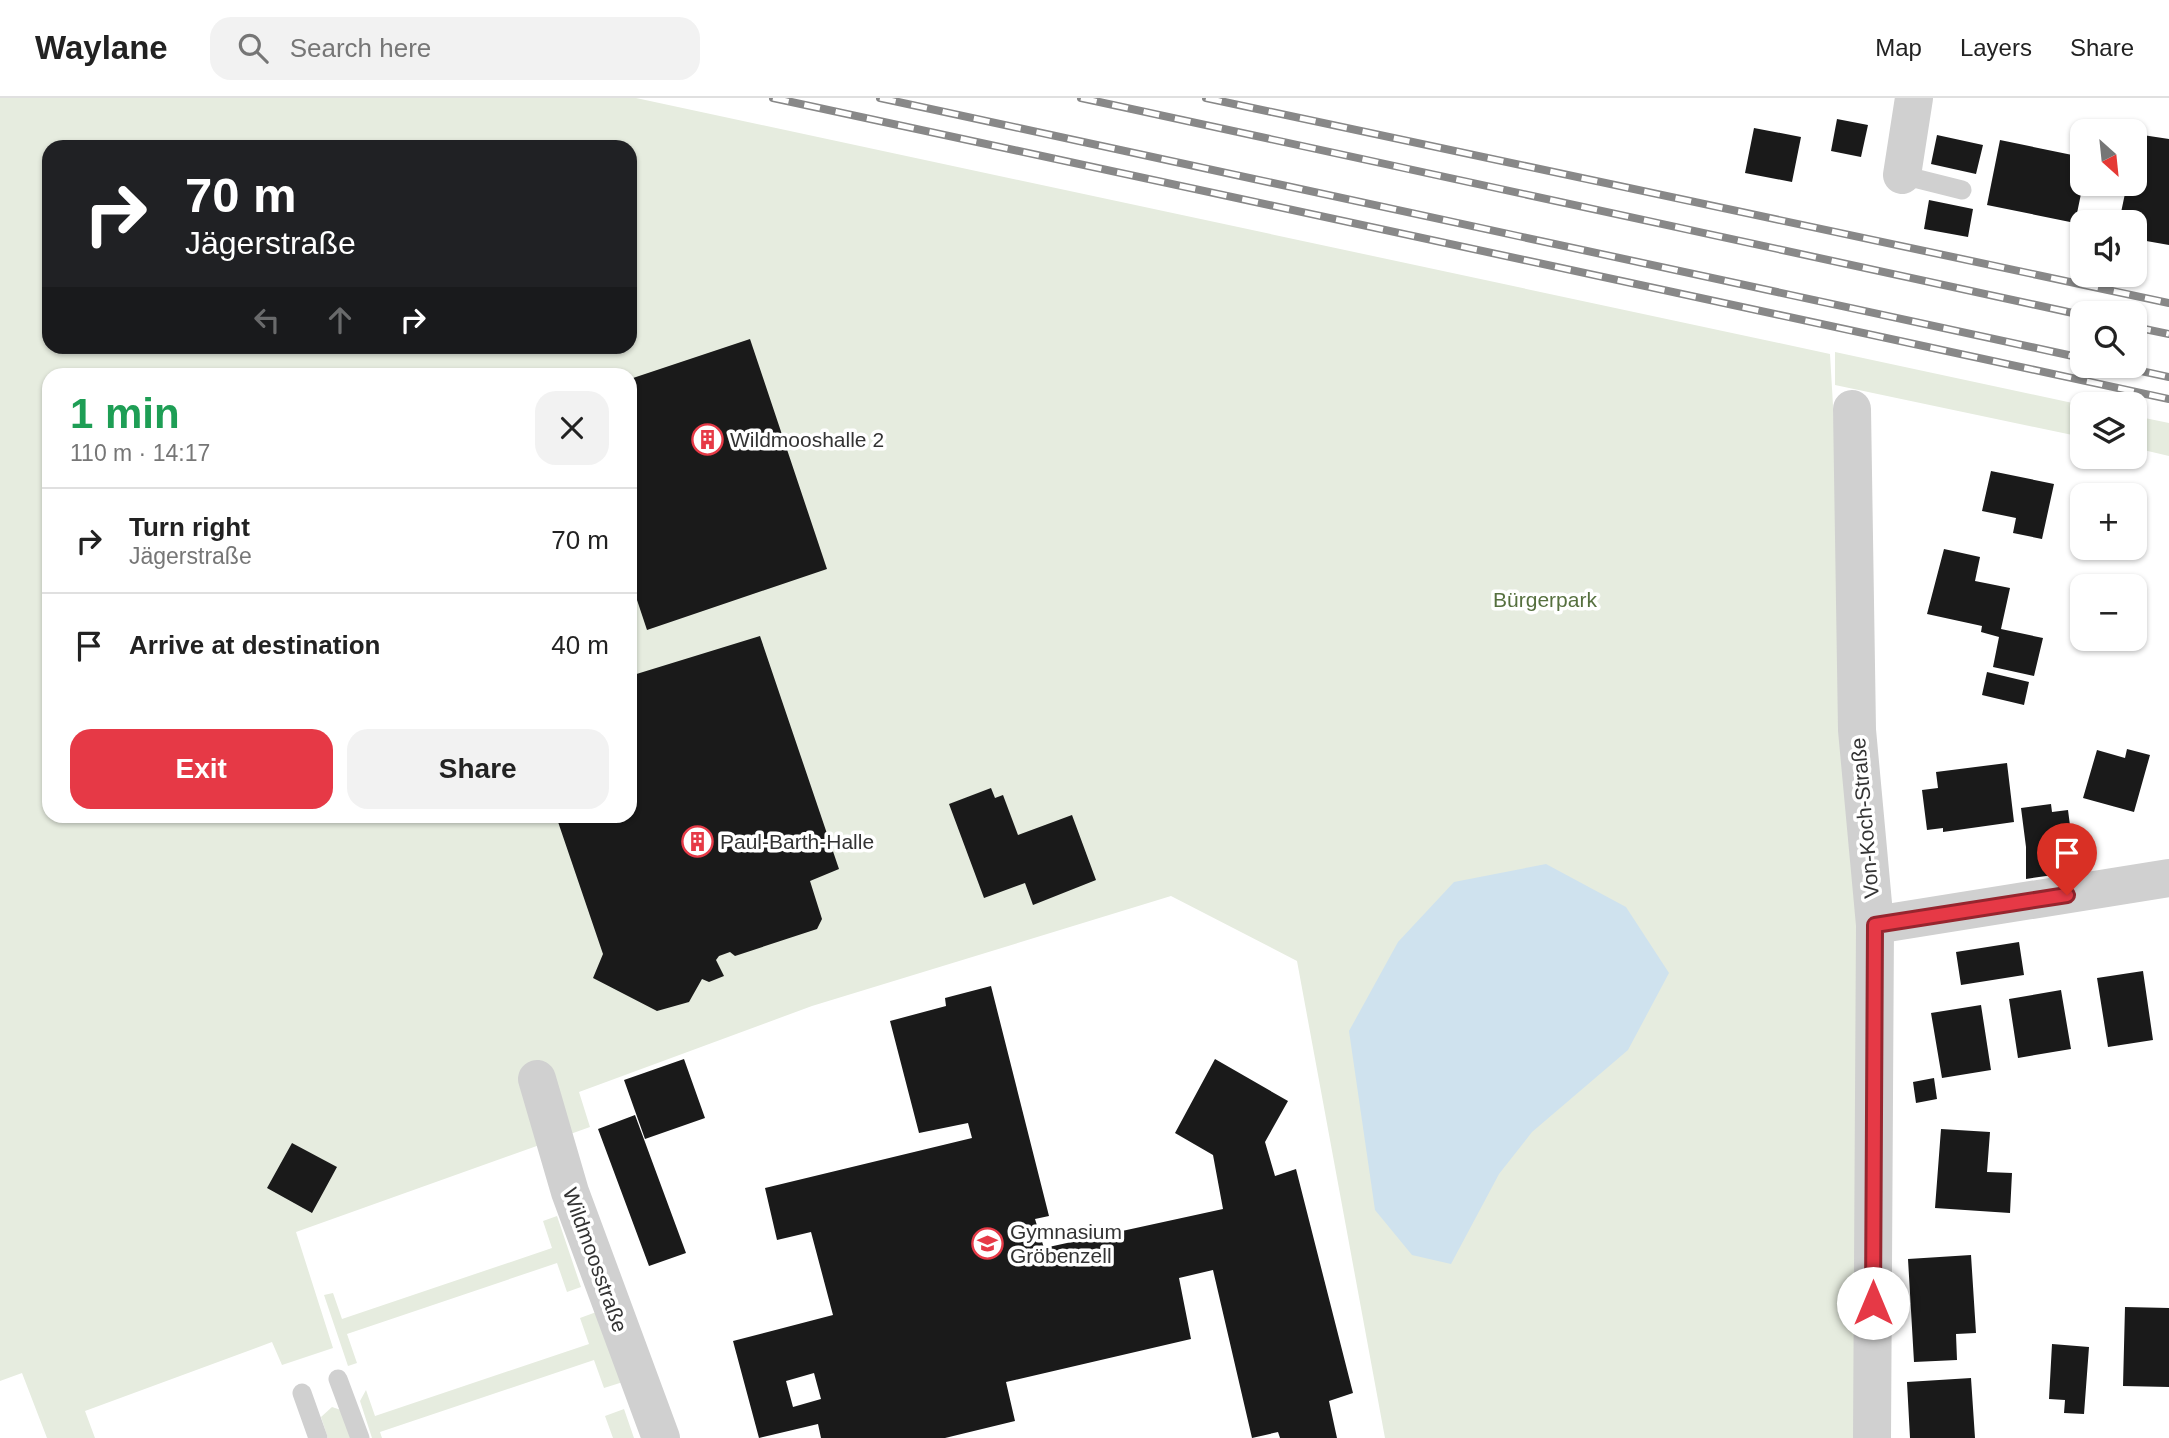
<!DOCTYPE html>
<meta charset="utf-8">
<style>
body{margin:0;font-family:Helvetica,sans-serif;background:#f2f2f2;color:#222;height:100vh;display:flex;flex-direction:column;font-size:26px;white-space:nowrap}
*{box-sizing:border-box;margin:0}
p{font-size:23px;color:#767676}
.icon{flex:none;width:38px;height:38px;fill:none;stroke:currentColor;stroke-width:2;stroke-linecap:round;stroke-linejoin:round}
.map{position:relative;flex:1;overflow:hidden}
.details{position:absolute;left:42px;top:270px;width:595px;height:455px;display:flex;flex-direction:column;background:#fff;border-radius:21px;box-shadow:0 2px 5px #0004}
.details>*{flex:none}
.top-card{position:absolute;left:42px;top:42px;width:595px;height:214px;border-radius:21px;box-shadow:0 2px 5px #0004;background:#202124;color:#fff;overflow:hidden}
.needle{width:46px;rotate:153deg}
.buttons{position:absolute;left:2070px;top:21px;display:grid;gap:14px}
.buttons a{display:grid;place-items:center;width:77px;height:77px;border-radius:14px;background:#fff;box-shadow:0 2px 5px #0004;font-size:35px}
.pin{position:absolute;display:grid;place-items:center;width:60px;height:60px;color:#fff;margin:-72px -30px;border-radius:50% 50% 50% 0;rotate:-45deg;box-shadow:0 0 7px #0007}
.pin .icon{rotate:45deg}
.me{position:absolute;width:77px;margin:-38px;rotate:0deg;stroke-linejoin:round;filter:drop-shadow(0 0 5px #0008)}
.turn{display:flex;align-items:center;gap:24px;height:147px;padding:0 28px;font-size:32px}
.turn .icon{width:91px;height:91px;stroke-width:2.5}
.turn b{display:block;font-size:49px;line-height:60px}
.lanes{display:flex;align-items:center;height:66px;padding:0 28px;background:#0003;justify-content:center;gap:35px;direction:ltr}
.lanes .off{opacity:.35}
.round{display:grid;place-items:center;flex:none;width:74px;height:74px;border-radius:21px;background:#f2f2f2}
.summary{display:flex;align-items:center;justify-content:space-between;height:119px;padding:0 28px}
h1{font-size:42px;font-weight:600;line-height:52px;color:#1e9e55}
.button{display:flex;gap:14px;margin-top:auto;padding:14px 28px}
.button a{flex:1;height:80px;border-radius:21px;background:#e63946;color:#fff;font-size:28px;font-weight:600;line-height:80px;text-align:center}
.button a+a{background:#f2f2f2;color:#222}
ul{padding:0;list-style:none}
li{display:flex;align-items:center;gap:21px;height:105px;padding:0 28px;border-top:2px solid #e0e0e0}
li div{flex:1}
li b{display:block;font-size:26px}
li em{font-style:normal}
header{display:flex;align-items:center;gap:42px;box-sizing:border-box;height:98px;padding:0 35px;background:#fff;border-bottom:2px solid #e0e0e0}
header strong{font-size:33px}
nav{display:flex;gap:38px;margin-inline-start:auto;font-size:24px}
.search{width:490px;height:63px;background:#f2f2f2;display:flex;align-items:center;gap:18px;box-sizing:border-box;padding:0 24px;border-radius:21px;color:#767676;font-size:26px}
.map>svg:first-child{display:block}
</style>
<header>
<strong>Waylane</strong>
<div class="search"><svg class="icon" aria-label="search" viewBox="0 0 24 24"><circle cx="10" cy="10" r="6"/><path d="M15 15l6 6"/></svg>Search here</div>
<nav><a>Map</a><a>Layers</a><a>Share</a></nav>
</header>
<div class="map">
<svg width="2169" height="1340" viewBox="0 0 2169 1340">
<rect width="100%" height="100%" fill="#fff"/>
<!-- green -->
<path fill="#e6ecdf" fill-rule="evenodd" d="M 0,0 L 636,0 L 1830,256 L 1863,823 L 1861,1340 L 1385,1340 L 1297,863 L 1171,798 L 812,908 L 579,994 L 590,1029 L 296,1134 L 333,1250 L 282,1267 L 272,1244 L 85,1313 L 95,1340 L 47,1340 L 22,1275 L 0,1283 ZM 49,49 L 630,49 L 630,248 L 49,248 ZM 49,276 L 630,276 L 630,718 L 49,718 Z
M 1835,254 L 2082,307 L 2082,339 L 1835,287 Z
M 2135,318 L 2169,325 L 2169,358 L 2135,350 Z
M 557,1118 L 581,1189 L 567,1194 L 557,1165 L 347,1236 L 357,1265 L 348,1268 L 324,1197 L 333,1195 L 342,1221 L 552,1150 L 543,1123 Z
M 599,1213 L 623,1284 L 604,1290 L 594,1262 L 380,1334 L 382,1340 L 372,1340 L 360,1303 L 366,1292 L 375,1318 L 589,1246 L 580,1220 Z
M 332,1309 L 341,1312 L 351,1340 L 328,1340 L 321,1319 Z
M 624,1311 L 634,1340 L 613,1340 L 605,1318 Z"/>
<!-- water -->
<path fill="#cfe2ee" d="M 1546,766 L 1626,809 L 1669,875 L 1628,952 L 1532,1034 L 1499,1076 L 1451,1166 L 1412,1157 L 1375,1112 L 1349,933 L 1398,844 L 1454,784 Z"/>
<!-- building -->
<path fill="#1a1a1a" fill-rule="evenodd" d="M 1837,21 L 1868,27 L 1861,59 L 1831,53 Z
M 1754,30 L 1801,39 L 1792,84 L 1745,75 Z
M 2136,36 L 2169,41 L 2169,147 L 2135,141 L 2135,124 L 2119,124 L 2127,86 L 2135,86 Z
M 1937,37 L 1983,47 L 1976,76 L 1931,66 Z
M 2000,42 L 2082,59 L 2083,86 L 2075,125 L 1987,107 Z
M 1929,102 L 1973,111 L 1968,139 L 1924,131 Z
M 750,241 L 827,471 L 647,532 L 634,493 L 630,494 L 630,281 Z
M 1991,373 L 2054,386 L 2042,441 L 2013,435 L 2016,420 L 1982,413 Z
M 1944,451 L 1980,459 L 1975,483 L 2010,490 L 2001,531 L 2043,540 L 2034,578 L 1993,569 L 1999,539 L 1981,534 L 1982,528 L 1927,516 Z
M 760,538 L 839,771 L 810,783 L 822,821 L 817,831 L 735,858 L 730,854 L 719,858 L 716,862 L 724,878 L 709,884 L 702,881 L 689,904 L 657,913 L 593,880 L 603,856 L 556,718 L 630,718 L 630,578 Z
M 1987,574 L 2029,584 L 2024,607 L 1982,597 Z
M 2127,651 L 2150,657 L 2134,714 L 2083,700 L 2097,652 L 2125,660 Z
M 2007,665 L 2014,724 L 1943,734 L 1943,730 L 1927,732 L 1922,692 L 1938,690 L 1936,674 Z
M 991,690 L 995,700 L 1003,697 L 1018,737 L 1072,717 L 1096,782 L 1033,807 L 1025,785 L 984,800 L 949,706 Z
M 2051,706 L 2052,714 L 2068,712 L 2072,743 L 2056,746 L 2060,776 L 2026,781 L 2026,749 L 2021,710 Z
M 2019,844 L 2024,877 L 1961,887 L 1956,854 Z
M 2143,873 L 2153,942 L 2108,949 L 2097,880 Z
M 991,888 L 1049,1118 L 1035,1121 L 1044,1150 L 1223,1111 L 1213,1057 L 1175,1035 L 1215,961 L 1288,1003 L 1265,1044 L 1275,1078 L 1296,1071 L 1353,1295 L 1329,1303 L 1337,1340 L 1280,1340 L 1278,1334 L 1252,1340 L 1213,1172 L 1179,1180 L 1191,1241 L 1006,1284 L 1015,1323 L 945,1340 L 821,1340 L 818,1326 L 759,1340 L 733,1243 L 833,1217 L 811,1134 L 777,1142 L 765,1090 L 972,1040 L 968,1025 L 919,1035 L 890,923 L 946,908 L 945,900 ZM 814,1275 L 821,1301 L 793,1309 L 786,1283 Z
M 2061,892 L 2071,951 L 2018,960 L 2009,901 Z
M 1981,907 L 1991,972 L 1942,980 L 1931,915 Z
M 684,961 L 705,1020 L 645,1041 L 624,982 Z
M 1934,980 L 1937,1001 L 1916,1005 L 1913,984 Z
M 635,1017 L 686,1155 L 649,1168 L 598,1031 Z
M 1941,1031 L 1990,1034 L 1987,1074 L 2012,1075 L 2010,1115 L 1935,1110 Z
M 292,1045 L 337,1069 L 312,1115 L 267,1090 Z
M 1971,1157 L 1976,1235 L 1956,1236 L 1957,1262 L 1914,1264 L 1908,1161 Z
M 2125,1209 L 2169,1210 L 2169,1289 L 2123,1288 Z
M 2052,1246 L 2089,1249 L 2084,1316 L 2064,1315 L 2065,1302 L 2049,1301 Z
M 1971,1280 L 1975,1340 L 1910,1340 L 1907,1284 Z"/>
<g fill="none" stroke-linecap="round" stroke-linejoin="round">
<!-- service -->
<path stroke="#d0d0d0" stroke-width="19" d="M 1902,77 L 1962,92
M 338,1281 L 360,1340
M 302,1295 L 318,1340"/>
<!-- minor -->
<path stroke="#d0d0d0" stroke-width="38" d="M 1902,77 L 1914,0
M 1852,311 L 1857,632 L 1875,827 L 1872,1340
M 1875,827 L 2169,780
M 537,981 L 570,1094 L 661,1340"/>
<defs>
<path id="rail" d="M 773,0 L 2169,301
M 880,0 L 2082,260
M 1081,0 L 2082,217
M 1206,0 L 2169,205
M 2135,229 L 2169,236
M 2118,268 L 2169,279"/>
</defs>
<!-- rail casing -->
<use href="#rail" stroke="#888" stroke-width="8"/>
<!-- rail -->
<use href="#rail" stroke="#fff" stroke-width="5" stroke-dasharray="16" stroke-linecap="butt"/>
</g>
<g fill="none" stroke-linecap="round" stroke-linejoin="round">
<defs>
<path id="route" d="M 1873,1205 L 1875,827 L 2067,797"/>
</defs>
<!-- route casing -->
<use href="#route" stroke="#96252e" stroke-width="18"/>
<!-- route -->
<use href="#route" stroke="#e63946" stroke-width="12"/>
</g>
<!-- icons -->
<defs>
<symbol id="building-ring" viewBox="-11 -11 22 22"><circle r="9.5" fill="#fff" stroke="#e63946" stroke-width="1.5"/><path d="M-4-6H4V6H1V3H-1V6H-4ZM-2.5-4.3h1.7v1.8h-1.7ZM.8-4.3h1.7v1.8H.8ZM-2.5-1h1.7V.8h-1.7ZM.8-1h1.7V.8H.8Z" fill="#e63946"/></symbol>
<symbol id="school-ring" viewBox="-11 -11 22 22"><circle r="9.5" fill="#fff" stroke="#e63946" stroke-width="1.5"/><path d="M0-5L7-2L0 1L-7-2ZM-4 1L0 2.5L4 1V4Q0 6-4 4Z" fill="#e63946"/></symbol>
</defs>
<g fill-rule="evenodd">
<use href="#building-ring" x="690" y="324" width="35" height="35"/>
<use href="#building-ring" x="680" y="726" width="35" height="35"/>
<use href="#school-ring" x="970" y="1128" width="35" height="35"/>
</g>
<g text-anchor="middle" stroke-width="7" stroke-linejoin="round" paint-order="stroke">
<!-- poi labels -->
<g font-size="21" fill="#333" stroke="#fff" text-anchor="start">
<text x="730" y="349">Wildmooshalle 2</text>
<text x="720" y="751">Paul-Barth-Halle</text>
<text x="1010" y="1141">Gymnasium<tspan x="1010" dy="24">Gröbenzell</tspan></text>
</g>
<!-- park labels -->
<g font-size="21" fill="#56703f" stroke="#fff">
<text x="1545" y="509">Bürgerpark</text>
</g>
<!-- street labels -->
<g font-size="21" fill="#333" stroke="#fff">
<text transform="translate(1865 720) rotate(-95)" y="7">Von-Koch-Straße</text>
<text transform="translate(595 1162) rotate(70)" y="7">Wildmoosstraße</text>
</g>
</g>
</svg>
<div class="buttons">
<a><svg class="needle" viewBox="-14 -14 28 28"><path d="M0-13l5 13h-10z" fill="#e53935"/><path d="M0 13l5-13h-10z" fill="#767676"/></svg></a>
<a><svg class="icon" aria-label="sound" viewBox="0 0 24 24"><path d="M4 9h4l5-4v14l-5-4H4zM17 9q2 3 0 6"/></svg></a>
<a><svg class="icon" aria-label="search" viewBox="0 0 24 24"><circle cx="10" cy="10" r="6"/><path d="M15 15l6 6"/></svg></a>
<a><svg class="icon" aria-label="layers" viewBox="0 0 24 24"><path d="M12 4l9 5-9 5-9-5zM3 14l9 5 9-5"/></svg></a>
<a>+</a>
<a>−</a>
</div>
<div class="pin" style="left:2067px;top:797px;background:#d93025"><svg class="icon" aria-label="arrive" viewBox="0 0 24 24"><path d="M6 21V4h12l-3 4 3 4H6"/></svg></div>
<svg class="me" style="left:1873px;top:1205px" viewBox="-20 -20 40 40"><circle r="19" fill="#fff"/><path d="M0-13L10 11 0 6-10 11z" fill="#e63946"/></svg>
<div class="top-card">
<div class="turn"><svg class="icon" aria-label="right" viewBox="0 0 24 24"><path d="M7 20v-9h11M14 6l5 5-5 5"/></svg><div><b>70 m</b>Jägerstraße</div></div>
<div class="lanes"><svg class="icon off" aria-label="left" viewBox="0 0 24 24"><path d="M17 20v-9H6M10 6l-5 5 5 5"/></svg><svg class="icon off" aria-label="ahead" viewBox="0 0 24 24"><path d="M12 20V5M6 11l6-6 6 6"/></svg><svg class="icon" aria-label="right" viewBox="0 0 24 24"><path d="M7 20v-9h11M14 6l5 5-5 5"/></svg></div>
</div>
<section class="details">
<div class="summary"><div><h1>1 min</h1><p>110 m · 14:17</p></div><a class="round"><svg class="icon" aria-label="close" viewBox="0 0 24 24"><path d="M6 6l12 12M18 6L6 18"/></svg></a></div>
<ul>
<li><svg class="icon" aria-label="right" viewBox="0 0 24 24"><path d="M7 20v-9h11M14 6l5 5-5 5"/></svg><div><b>Turn right</b><p>Jägerstraße</p></div><em>70 m</em></li>
<li><svg class="icon" aria-label="arrive" viewBox="0 0 24 24"><path d="M6 21V4h12l-3 4 3 4H6"/></svg><div><b>Arrive at destination</b></div><em>40 m</em></li>
</ul>
<div class="button"><a>Exit</a><a>Share</a></div>
</section>
</div>
